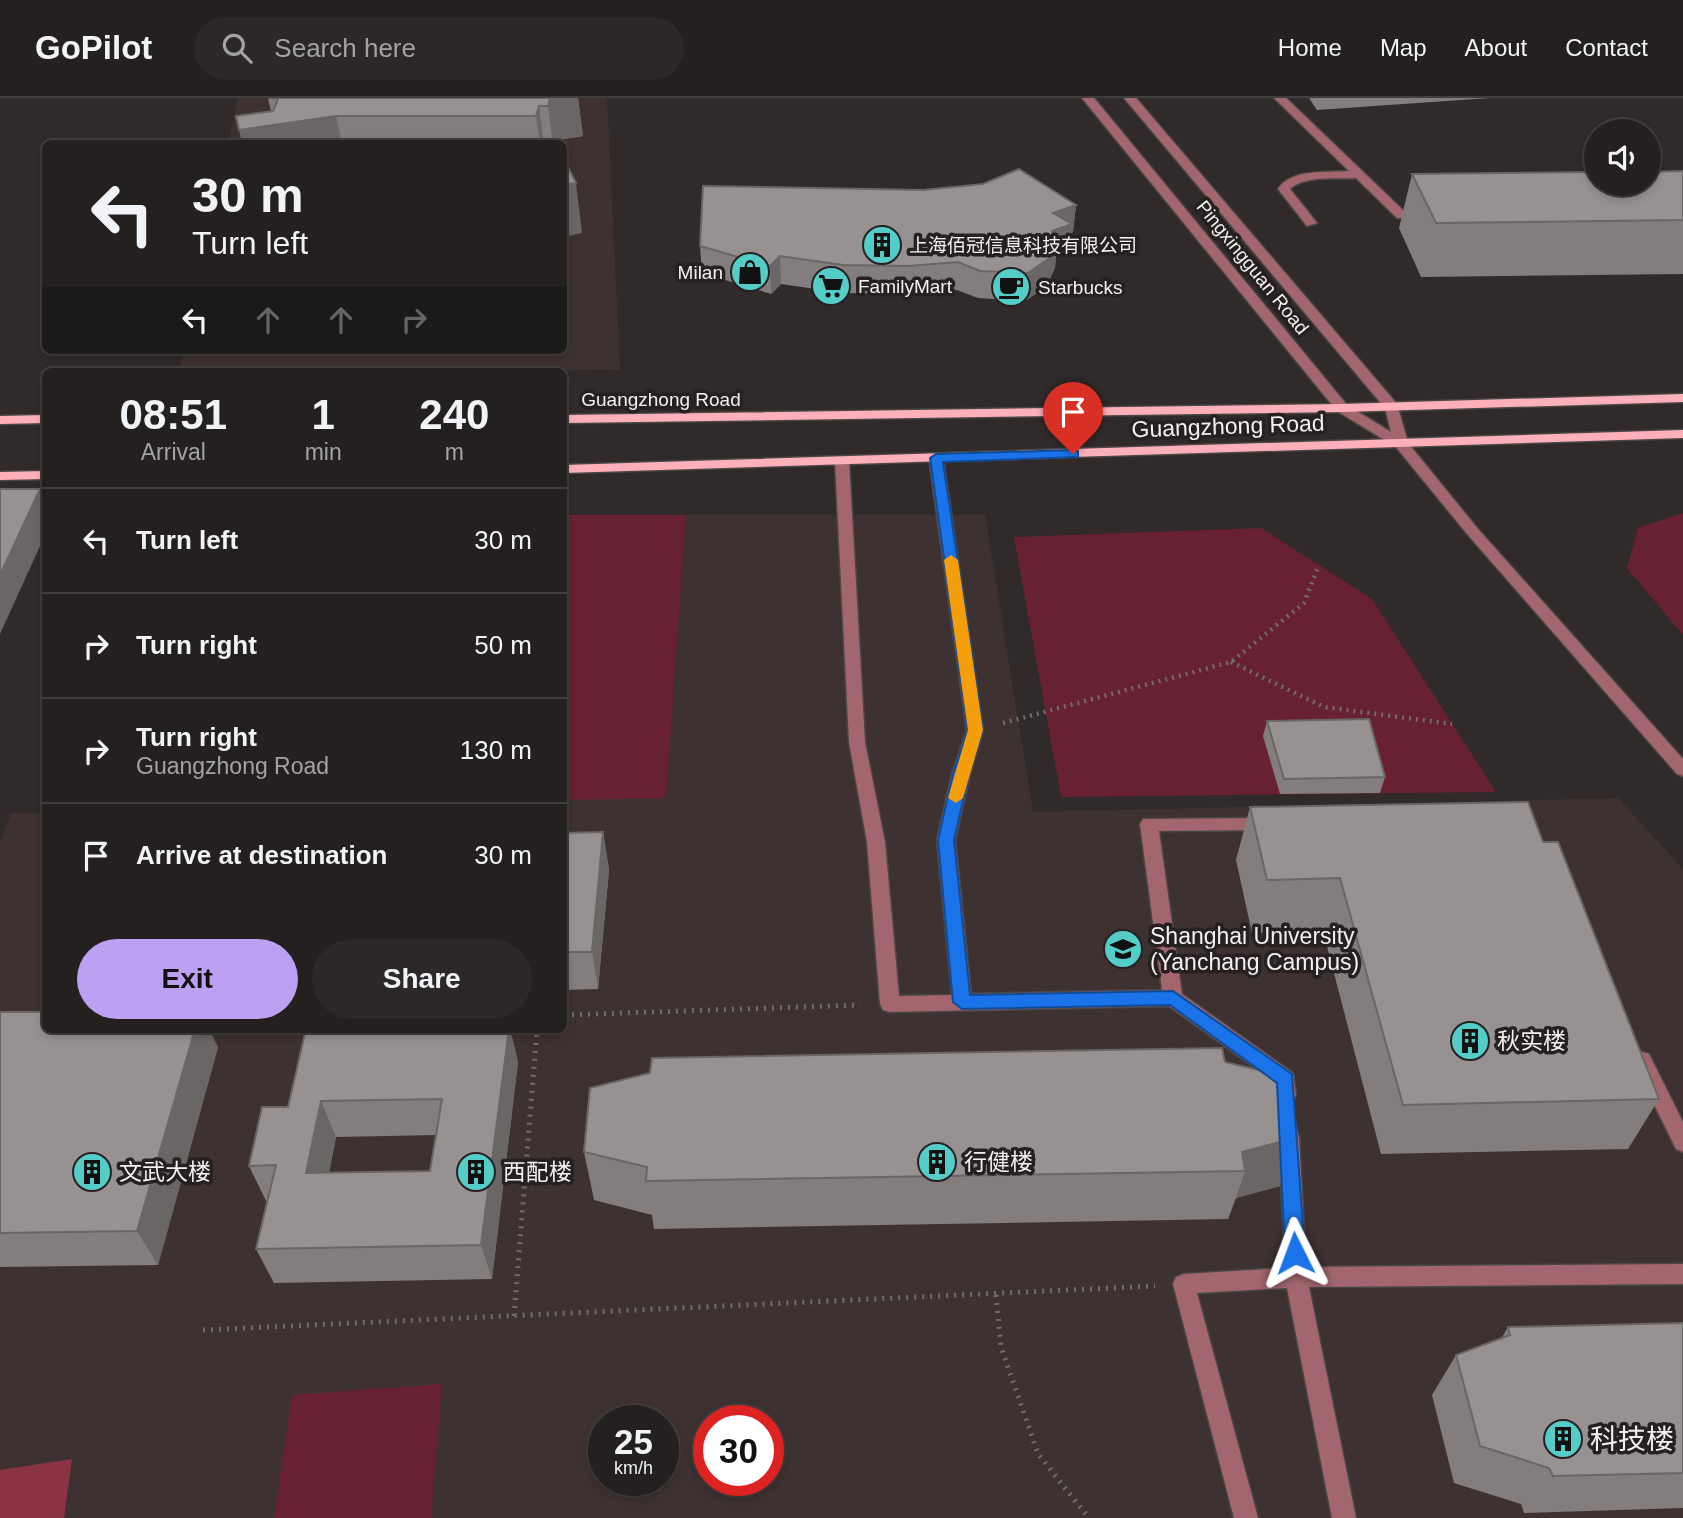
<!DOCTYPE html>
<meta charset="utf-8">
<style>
body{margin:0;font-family:Arial,"Noto Sans SC",sans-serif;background:#2c2829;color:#f1f3f6;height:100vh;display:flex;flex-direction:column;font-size:26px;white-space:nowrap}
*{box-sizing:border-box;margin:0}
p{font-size:23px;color:#a3a3a5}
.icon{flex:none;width:38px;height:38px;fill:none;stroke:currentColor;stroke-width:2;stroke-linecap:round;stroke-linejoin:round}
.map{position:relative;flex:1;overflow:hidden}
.sheet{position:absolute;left:42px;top:270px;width:525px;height:665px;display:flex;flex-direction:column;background:#242020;border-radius:10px;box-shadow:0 4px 10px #0003,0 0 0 2px #413e3e}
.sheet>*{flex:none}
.top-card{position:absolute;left:42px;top:42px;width:525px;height:214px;border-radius:10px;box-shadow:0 4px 10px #0003,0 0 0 2px #413e3e;background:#242020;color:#f1f3f6;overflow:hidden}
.tools{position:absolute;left:1584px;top:21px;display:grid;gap:14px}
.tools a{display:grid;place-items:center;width:77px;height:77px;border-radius:50%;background:#242020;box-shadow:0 4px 10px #0003,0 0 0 2px #413e3e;font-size:35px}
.speed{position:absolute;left:588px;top:1307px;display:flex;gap:14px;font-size:35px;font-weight:700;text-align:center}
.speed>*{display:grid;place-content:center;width:91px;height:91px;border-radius:50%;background:#242020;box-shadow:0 4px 10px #0003,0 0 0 2px #413e3e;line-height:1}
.speed small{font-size:18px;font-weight:400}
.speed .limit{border:10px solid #d22;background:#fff;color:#111}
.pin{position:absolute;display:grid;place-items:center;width:60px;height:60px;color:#fff;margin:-72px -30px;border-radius:50% 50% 50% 0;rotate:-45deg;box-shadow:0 0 7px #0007}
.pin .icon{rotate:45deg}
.me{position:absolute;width:77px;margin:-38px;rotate:357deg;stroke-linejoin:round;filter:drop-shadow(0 0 5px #0008)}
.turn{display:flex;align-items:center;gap:24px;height:147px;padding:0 35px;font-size:32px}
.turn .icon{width:91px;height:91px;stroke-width:2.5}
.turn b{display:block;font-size:49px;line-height:60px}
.lanes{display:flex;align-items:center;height:66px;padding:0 35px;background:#0003;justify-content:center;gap:35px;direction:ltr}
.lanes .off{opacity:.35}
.eta{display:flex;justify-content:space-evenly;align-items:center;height:119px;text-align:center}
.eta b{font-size:42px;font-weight:700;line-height:49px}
.primary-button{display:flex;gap:14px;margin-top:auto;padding:14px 35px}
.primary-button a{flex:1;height:80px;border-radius:42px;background:#bca0f2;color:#111;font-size:28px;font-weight:700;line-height:80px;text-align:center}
.primary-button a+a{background:#2c2829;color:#f1f3f6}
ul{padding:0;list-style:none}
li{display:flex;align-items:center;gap:21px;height:105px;padding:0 35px;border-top:2px solid #413e3e}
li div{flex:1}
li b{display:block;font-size:26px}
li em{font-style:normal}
header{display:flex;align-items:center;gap:42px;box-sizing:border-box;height:98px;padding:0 35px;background:#242020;border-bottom:2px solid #413e3e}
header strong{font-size:33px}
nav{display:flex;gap:38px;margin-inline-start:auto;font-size:24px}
.search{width:490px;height:63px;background:#2c2829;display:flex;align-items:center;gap:18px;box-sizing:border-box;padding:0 24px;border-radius:38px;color:#a3a3a5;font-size:26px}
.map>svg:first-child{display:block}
</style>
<header>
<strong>GoPilot</strong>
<div class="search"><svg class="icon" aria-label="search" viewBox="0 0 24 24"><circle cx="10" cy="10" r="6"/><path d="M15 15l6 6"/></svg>Search here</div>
<nav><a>Home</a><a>Map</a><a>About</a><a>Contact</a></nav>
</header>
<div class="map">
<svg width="1683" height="1420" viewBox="0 0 1683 1420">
<rect width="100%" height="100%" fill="#302a2a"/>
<!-- built -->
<path fill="#3e3132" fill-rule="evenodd" d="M 238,0 L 607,0 L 620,272 L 180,273 L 184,252 L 564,252 L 564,46 L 228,45 Z
M 686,417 L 985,417 L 1033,714 L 1618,700 L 1683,771 L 1683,1420 L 0,1420 L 0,744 L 11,715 L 45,715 L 46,931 L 564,931 L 564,702 L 666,699 ZM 604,1323 L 663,1323 L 663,1382 L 604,1382 ZM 709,1323 L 768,1323 L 768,1382 L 709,1382 Z"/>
<!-- green -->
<path fill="#682130" d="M 1683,415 L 1683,537 L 1627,470 L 1638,430 Z
M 564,417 L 686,417 L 666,700 L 564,702 Z
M 1261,430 L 1372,501 L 1496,694 L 1061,699 L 1014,439 Z
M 442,1286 L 431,1420 L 274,1420 L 292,1297 Z"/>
<!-- water -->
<path fill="#8a3345" d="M 72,1361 L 64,1420 L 0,1420 L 0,1372 Z"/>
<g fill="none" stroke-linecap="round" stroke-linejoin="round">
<defs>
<path id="minor" d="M 1082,0 L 1094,0 L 1347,307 L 1391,334 L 1385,310 L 1124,0 L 1136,0 L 1397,306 L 1408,345 L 1478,431 L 1683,661 L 1683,678 L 1677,676 L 1468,437 L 1396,349 L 1337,313 Z
M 1274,0 L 1286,0 L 1404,113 L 1425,113 L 1431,117 L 1429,120 L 1397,120 L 1356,80 C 1337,81 1304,77 1290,91 L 1317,125 L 1307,128 L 1278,91 C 1292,70 1326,75 1349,73 Z
M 936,356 L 943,360 L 983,632 L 970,676 L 955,742 L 971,896 L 1162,892 L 1140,726 L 1143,721 L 1274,720 L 1277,725 L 1274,730 L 1268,732 L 1159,733 L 1182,896 L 1293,975 L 1296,997 L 1293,1003 L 1286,1006 L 1279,1003 L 1276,985 L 1169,908 L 890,914 L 883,912 L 880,906 L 867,744 L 849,644 L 835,363 L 842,359 L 849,363 L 865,644 L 885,744 L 899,898 L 952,897 L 937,742 L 952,676 L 967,632 L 929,360 Z
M 1642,954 L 1649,956 L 1683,1024 L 1683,1054 L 1676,1051 L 1632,962 L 1635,956 Z
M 1289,1030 L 1296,1033 L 1299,1039 L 1306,1169 L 1683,1166 L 1683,1186 L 1309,1189 L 1356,1420 L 1332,1420 L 1287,1190 L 1197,1195 L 1258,1420 L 1234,1420 L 1173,1186 L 1176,1179 L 1184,1176 L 1285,1170 L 1279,1039 L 1282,1033 Z"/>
<path id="major" d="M 1683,296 L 1683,304 L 1342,314 L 564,325 L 564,317 L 1342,306 Z
M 46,317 L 46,325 L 0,326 L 0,318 Z
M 1683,332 L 1683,340 L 564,375 L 564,367 Z
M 46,373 L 46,381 L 0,382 L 0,374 Z"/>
</defs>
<!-- minor casing -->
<use href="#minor" stroke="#4b4646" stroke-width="3"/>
<!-- major casing -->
<use href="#major" stroke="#4b4646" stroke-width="3"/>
<!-- path-far1 -->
<path stroke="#716c6c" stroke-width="4.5" stroke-dasharray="2 5" stroke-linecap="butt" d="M 1231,564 L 1324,609 L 1452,626
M 1003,625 L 1231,564 L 1304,505 L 1319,467"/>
<!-- path -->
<path stroke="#716c6c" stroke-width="5" stroke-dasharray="2 6" stroke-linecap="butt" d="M 564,917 L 860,907
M 996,1197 L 1001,1249 L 1038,1356 L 1089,1420
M 514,1218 L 537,931
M 203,1232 L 1155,1188"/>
<!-- minor -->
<use href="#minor" fill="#a3666e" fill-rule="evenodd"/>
<!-- major -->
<use href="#major" fill="#feb0ba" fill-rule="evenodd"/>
</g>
<!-- wall -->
<path fill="#837d7d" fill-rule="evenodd" d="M 578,0 L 583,38 L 558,42 L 557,46 L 242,46 L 271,13 L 268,1 Z
M 1309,0 L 1490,0 L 1317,12 Z
M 1683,73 L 1683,176 L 1421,179 L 1399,130 L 1412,76 Z
M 1076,107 L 1073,134 L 1071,135 L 1069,153 L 1056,157 L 1055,170 L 1046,189 L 1025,203 L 978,200 L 957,192 L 907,196 L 843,195 L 781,186 L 771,196 L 702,175 L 700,148 Z
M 1267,623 L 1385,679 L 1380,695 L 1280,696 L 1263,638 Z
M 1250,709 L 1543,744 L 1659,1001 L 1628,1051 L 1381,1056 L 1323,833 L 1252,835 L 1236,762 Z
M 603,734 L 609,772 L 598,891 L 564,892 L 564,735 Z
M 0,914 L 218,949 L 158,1167 L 0,1169 Z
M 306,931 L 510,931 L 518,964 L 492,1181 L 274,1185 L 256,1151 L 267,1103 L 266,1103 L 249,1068 L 288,1009 ZM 436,1037 L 430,1073 L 329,1075 L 336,1039 Z
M 1225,964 L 1280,1088 L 1236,1100 L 1228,1121 L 654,1131 L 652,1117 L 594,1102 L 584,1054 Z
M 1683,1225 L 1683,1410 L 1524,1415 L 1521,1406 L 1454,1385 L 1432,1297 L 1456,1257 L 1501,1241 L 1508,1229 Z"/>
<!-- shaded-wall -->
<path fill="#6a6666" d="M 550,0 L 578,0 L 583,38 L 558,42 L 557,46 L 553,46 L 548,8 Z
M 539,8 L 544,46 L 540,46 L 536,18 Z
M 336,18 L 342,46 L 242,46 L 239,32 Z
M 576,85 L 582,135 L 564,139 L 564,87 Z
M 1076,107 L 1073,134 L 1071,135 L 1069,153 L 1056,157 L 1055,170 L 1046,189 L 1025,203 L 1028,175 L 1053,115 Z
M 780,158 L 781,186 L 771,196 L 770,168 Z
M 40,391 L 46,403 L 46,435 L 0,536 L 0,477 Z
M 603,734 L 609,772 L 598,891 L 592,854 Z
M 195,931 L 209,931 L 218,949 L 158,1167 L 137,1133 Z
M 509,931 L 510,931 L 518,964 L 492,1181 L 481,1147 Z
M 321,1003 L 336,1039 L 321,1110 L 306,1075 Z
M 1298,1039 L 1280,1088 L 1236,1100 L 1245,1073 L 1242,1054 Z"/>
<!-- building -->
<path fill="#989191" stroke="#6a6666" stroke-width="2" fill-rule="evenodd" d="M 269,0 L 550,0 L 548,8 L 539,8 L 536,18 L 336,18 L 239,32 L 236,18 L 273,13 L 278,1 Z
M 564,65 L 566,65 L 576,85 L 564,87 Z
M 1019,71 L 1076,107 L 1053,115 L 1072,126 L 1052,133 L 1058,143 L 1048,161 L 1028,175 L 980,173 L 958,164 L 908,168 L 843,167 L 780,158 L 770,168 L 700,148 L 703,88 L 923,92 L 983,86 Z
M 1683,73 L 1683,122 L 1436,125 L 1412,76 L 1596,74 L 1596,86 L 1648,86 L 1648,74 Z
M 0,391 L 40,391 L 0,477 Z
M 1369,621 L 1385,679 L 1284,681 L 1267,623 Z
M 1528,704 L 1543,744 L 1558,744 L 1659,1001 L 1403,1007 L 1340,780 L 1267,782 L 1250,709 Z
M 603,734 L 592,854 L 564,854 L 564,735 Z
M 0,914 L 46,914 L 46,931 L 195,931 L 137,1133 L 0,1135 Z
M 306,931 L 509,931 L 481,1147 L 256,1151 L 276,1067 L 249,1068 L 262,1009 L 288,1009 ZM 442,1001 L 430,1073 L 306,1075 L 321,1003 Z
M 1222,950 L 1225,964 L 1287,979 L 1298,1039 L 1242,1054 L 1245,1073 L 646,1083 L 647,1069 L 584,1054 L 590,990 L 650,975 L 652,960 Z
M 1683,1225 L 1683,1375 L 1553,1378 L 1549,1370 L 1480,1348 L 1456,1257 L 1510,1237 L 1508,1229 Z"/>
<!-- route -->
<path fill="#1a73e8" stroke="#114b97" stroke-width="2" d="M 1073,352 L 1078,353 L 1078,359 L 943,364 L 983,632 L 969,676 L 954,742 L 970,897 L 1173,893 L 1292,976 L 1305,1155 L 1302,1161 L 1295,1164 L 1288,1161 L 1285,1155 L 1277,985 L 1170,907 L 962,911 L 953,904 L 938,742 L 953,676 L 968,632 L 930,360 L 936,356 Z"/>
<!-- slow -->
<path fill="#f59e0b" d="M 951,457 L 958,462 L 983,632 L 963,700 L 956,705 L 948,700 L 968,632 L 944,462 Z"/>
<!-- icons -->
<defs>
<symbol id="building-disc" viewBox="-11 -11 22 22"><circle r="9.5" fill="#54cdc8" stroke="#262021"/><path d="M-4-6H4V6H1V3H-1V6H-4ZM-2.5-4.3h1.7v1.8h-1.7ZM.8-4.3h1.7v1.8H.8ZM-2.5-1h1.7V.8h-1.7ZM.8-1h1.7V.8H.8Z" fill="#111"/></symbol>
<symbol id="shop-disc" viewBox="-11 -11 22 22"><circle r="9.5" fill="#54cdc8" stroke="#262021"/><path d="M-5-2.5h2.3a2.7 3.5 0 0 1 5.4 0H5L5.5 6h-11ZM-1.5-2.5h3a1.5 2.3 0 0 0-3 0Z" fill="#111"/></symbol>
<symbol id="supermarket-disc" viewBox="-11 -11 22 22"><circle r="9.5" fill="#54cdc8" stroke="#262021"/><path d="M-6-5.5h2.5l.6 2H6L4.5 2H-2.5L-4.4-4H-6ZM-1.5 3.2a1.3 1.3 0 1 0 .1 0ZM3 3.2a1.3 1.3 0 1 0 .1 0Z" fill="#111"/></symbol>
<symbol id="cafe-disc" viewBox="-11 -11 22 22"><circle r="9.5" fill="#54cdc8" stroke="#262021"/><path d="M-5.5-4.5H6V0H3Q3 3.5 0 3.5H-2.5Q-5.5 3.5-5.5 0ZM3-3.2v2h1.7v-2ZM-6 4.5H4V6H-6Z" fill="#111"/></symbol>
<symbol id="university-disc" viewBox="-11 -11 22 22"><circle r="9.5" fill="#54cdc8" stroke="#262021"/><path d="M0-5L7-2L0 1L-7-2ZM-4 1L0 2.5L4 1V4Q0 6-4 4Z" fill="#111"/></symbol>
</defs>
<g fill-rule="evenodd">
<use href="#building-disc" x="860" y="125" width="44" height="44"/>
<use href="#shop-disc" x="728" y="152" width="44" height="44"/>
<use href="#supermarket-disc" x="809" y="166" width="44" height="44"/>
<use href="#cafe-disc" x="989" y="167" width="44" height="44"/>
<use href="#university-disc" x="1101" y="829" width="44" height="44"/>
<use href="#building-disc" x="1448" y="921" width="44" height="44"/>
<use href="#building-disc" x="915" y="1042" width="44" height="44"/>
<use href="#building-disc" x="70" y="1052" width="44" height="44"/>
<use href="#building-disc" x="454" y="1052" width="44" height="44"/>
<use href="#building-disc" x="1541" y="1319" width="44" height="44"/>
</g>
<g text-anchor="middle" stroke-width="7" stroke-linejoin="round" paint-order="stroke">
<!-- far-poi labels -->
<g font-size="19" fill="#f4eff0" stroke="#262021" text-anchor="start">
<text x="909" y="154">上海佰冠信息科技有限公司</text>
<text x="723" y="181" text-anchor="end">Milan</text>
<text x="858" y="195">FamilyMart</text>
<text x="1038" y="196">Starbucks</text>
</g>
<!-- far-street labels -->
<g font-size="19" fill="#f4eff0" stroke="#262021">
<text transform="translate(1253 169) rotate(51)" y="7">Pingxingguan Road</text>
<text x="661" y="308">Guangzhong Road</text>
</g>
<!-- street labels -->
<g font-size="23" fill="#f4eff0" stroke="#262021">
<text transform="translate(1228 328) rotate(-2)" y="8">Guangzhong Road</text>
</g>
<!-- poi labels -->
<g font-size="23" fill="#f4eff0" stroke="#262021" text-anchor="start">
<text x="1150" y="846">Shanghai University<tspan x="1150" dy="26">(Yanchang Campus)</tspan></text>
<text x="1497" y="951">秋实楼</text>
<text x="964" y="1072">行健楼</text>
<text x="119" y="1082">文武大楼</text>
<text x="503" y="1082">西配楼</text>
</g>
<!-- near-poi labels -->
<g font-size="28" fill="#f4eff0" stroke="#262021" text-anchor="start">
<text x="1590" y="1351">科技楼</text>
</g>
</g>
</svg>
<div class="tools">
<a><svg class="icon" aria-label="sound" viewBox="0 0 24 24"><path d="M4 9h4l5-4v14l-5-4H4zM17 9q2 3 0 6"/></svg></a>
</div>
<div class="speed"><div>25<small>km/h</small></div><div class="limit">30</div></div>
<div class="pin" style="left:1073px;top:356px;background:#d93025"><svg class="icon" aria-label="arrive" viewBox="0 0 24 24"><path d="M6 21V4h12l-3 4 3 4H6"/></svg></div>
<svg class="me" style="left:1295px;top:1155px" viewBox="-20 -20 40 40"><path d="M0-17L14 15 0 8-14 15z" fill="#1a73e8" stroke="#fff" stroke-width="4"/></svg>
<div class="top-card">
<div class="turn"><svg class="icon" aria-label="left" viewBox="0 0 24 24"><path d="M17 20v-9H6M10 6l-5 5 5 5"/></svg><div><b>30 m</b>Turn left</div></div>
<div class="lanes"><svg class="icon" aria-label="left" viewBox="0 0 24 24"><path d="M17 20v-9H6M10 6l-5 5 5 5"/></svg><svg class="icon off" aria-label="ahead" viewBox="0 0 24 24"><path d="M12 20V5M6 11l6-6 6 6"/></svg><svg class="icon off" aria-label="ahead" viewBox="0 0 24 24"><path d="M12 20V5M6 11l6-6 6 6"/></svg><svg class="icon off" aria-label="right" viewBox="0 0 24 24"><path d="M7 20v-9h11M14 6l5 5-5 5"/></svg></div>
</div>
<section class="sheet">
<div class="eta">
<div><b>08:51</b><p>Arrival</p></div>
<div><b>1</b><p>min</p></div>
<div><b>240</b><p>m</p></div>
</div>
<ul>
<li><svg class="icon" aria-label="left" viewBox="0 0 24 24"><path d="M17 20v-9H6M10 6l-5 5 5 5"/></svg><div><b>Turn left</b></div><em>30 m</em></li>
<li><svg class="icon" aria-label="right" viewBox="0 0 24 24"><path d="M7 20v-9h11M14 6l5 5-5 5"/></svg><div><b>Turn right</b></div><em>50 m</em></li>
<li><svg class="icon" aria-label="right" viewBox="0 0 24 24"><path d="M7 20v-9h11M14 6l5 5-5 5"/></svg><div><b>Turn right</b><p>Guangzhong Road</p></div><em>130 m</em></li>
<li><svg class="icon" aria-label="arrive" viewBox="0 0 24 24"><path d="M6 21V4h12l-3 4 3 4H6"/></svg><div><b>Arrive at destination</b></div><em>30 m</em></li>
</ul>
<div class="primary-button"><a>Exit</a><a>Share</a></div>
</section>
</div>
